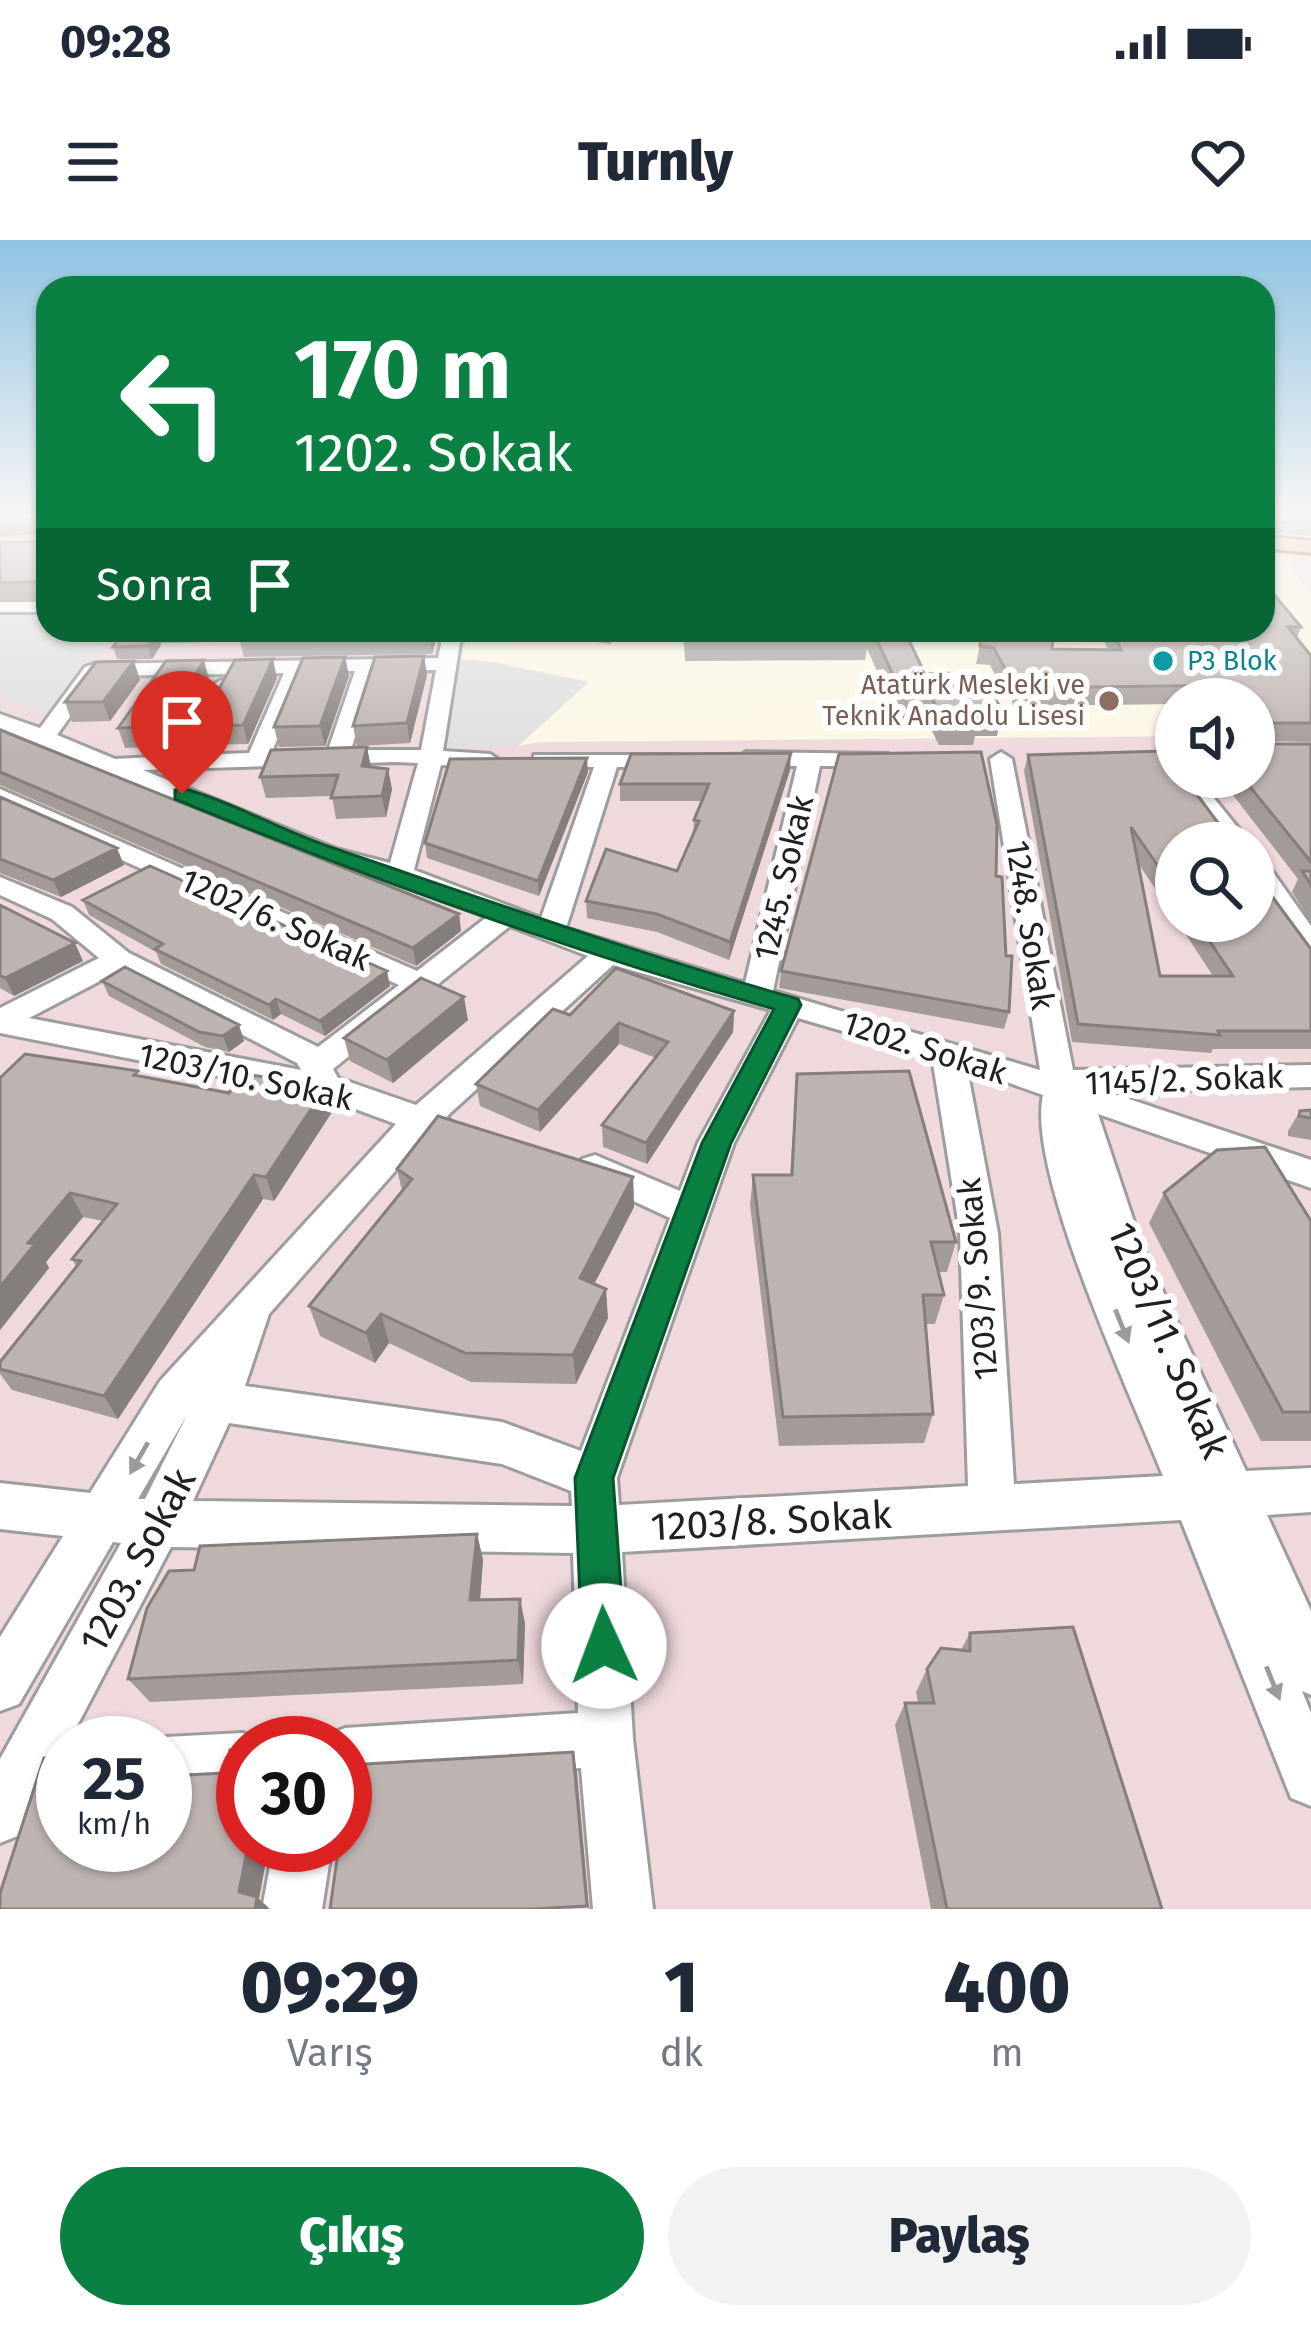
<!DOCTYPE html>
<html lang="tr">
<meta charset="utf-8">
<style>
body{margin:0;font-family:"Fira Sans",sans-serif;background:#f2f2f3;color:#1f2937;height:100vh;display:flex;flex-direction:column;font-size:45px;white-space:nowrap}
*{box-sizing:border-box;margin:0}
p{font-size:39px;color:#747a83}
.icon{flex:none;width:66px;height:66px;fill:none;stroke:currentColor;stroke-width:2;stroke-linecap:round;stroke-linejoin:round}
.map{position:relative;height:1669px;overflow:hidden}
.details{display:flex;flex-direction:column;background:#fff;flex:1}
.details>*{flex:none}
.banner{position:absolute;left:36px;top:36px;width:1239px;height:366px;border-radius:36px;box-shadow:0 3px 9px #0004;background:#0b8043;color:#fff;overflow:hidden}
.buttons{position:absolute;left:1155px;top:438px;display:grid;gap:24px}
.buttons a{display:grid;place-items:center;width:120px;height:120px;border-radius:50%;background:#fff;box-shadow:0 3px 9px #0004;font-size:60px}
.speed{position:absolute;left:36px;top:1476px;display:flex;gap:24px;font-size:60px;font-weight:700;text-align:center}
.speed>*{display:grid;place-content:center;width:156px;height:156px;border-radius:50%;background:#fff;box-shadow:0 3px 9px #0004;line-height:1}
.speed small{font-size:30px;font-weight:400}
.speed .limit{border:18px solid #d22;background:#fff;color:#111}
.pin{position:absolute;display:grid;place-items:center;width:102px;height:102px;color:#fff;margin:-123px -51px;border-radius:50% 50% 50% 0;rotate:-45deg;box-shadow:0 0 12px #0007}
.pin .icon{rotate:45deg}
.me{position:absolute;width:132px;margin:-66px;rotate:358deg;stroke-linejoin:round;filter:drop-shadow(0 0 9px #0008)}
.turn{display:flex;align-items:center;gap:42px;height:252px;padding:0 60px;font-size:54px}
.turn .icon{width:156px;height:156px;stroke-width:2.5}
.turn b{display:block;font-size:84px;line-height:102px}
.then{display:flex;align-items:center;height:114px;padding:0 60px;background:#0003;gap:24px;font-size:45px}
.eta{display:flex;justify-content:space-evenly;align-items:center;height:204px;text-align:center}
.eta b{font-size:72px;font-weight:800;line-height:84px}
.action{display:flex;gap:24px;margin-top:auto;padding:24px 60px}
.action a{flex:1;height:138px;border-radius:72px;background:#0b8043;color:#fff;font-size:48px;font-weight:800;line-height:138px;text-align:center}
.action a+a{background:#f2f2f3;color:#1f2937}
.status{display:flex;justify-content:space-between;align-items:center;height:84px;padding:0 60px;background:#fff;direction:ltr}
.status svg{height:33px;fill:currentColor}
header{display:flex;justify-content:space-between;align-items:center;height:156px;padding:0 60px;background:#fff;font-size:54px;font-weight:800}
.map>svg:first-child{display:block}
</style>
<div class="status"><b>09:28</b><svg viewBox="0 0 49 12"><path d="M0 12V9h3v3zM5 12V6h3v6zM10 12V3h3v9zM15 12V0h3v12zM26 1h20v11H26zM47 4h2v5h-2z"/></svg></div>
<header><svg class="icon" aria-label="menu" viewBox="0 0 24 24"><path d="M4 6h16M4 12h16M4 18h16"/></svg>Turnly<svg class="icon" aria-label="heart" viewBox="0 0 24 24"><path d="M12 20l-8-8c-3-5 5-10 8-4 3-6 11-1 8 4z"/></svg></header>
<div class="map">
<svg width="1311" height="1669" viewBox="0 0 1311 1669">
<rect width="100%" height="100%" fill="#f0ece8"/>
<!-- commercial -->
<path fill="#efd9dd" fill-rule="evenodd" d="M 48,312 L 48,390 L 456,390 L 461,419 L 440,508 L 540,502 L 1176,496 L 1176,537 L 1254,537 L 1254,495 L 1311,494 L 1311,1669 L 0,1669 L 0,313 ZM 1176,603 L 1254,603 L 1254,681 L 1176,681 ZM 63,1503 L 165,1503 L 165,1605 L 63,1605 ZM 243,1503 L 345,1503 L 345,1605 L 243,1605 Z"/>
<!-- education -->
<path fill="#fdf8e4" d="M 1263,309 L 1282,310 L 1311,358 L 1311,494 L 1254,495 L 1254,459 L 1176,459 L 1176,496 L 540,502 L 518,506 L 588,443 L 461,419 L 470,390 L 1263,390 Z"/>
<!-- parking -->
<path fill="#e0e0e0" d="M 0,369 L 48,369 L 48,390 L 115,390 L 51,475 L 0,455 Z
M 461,419 L 493,422 L 589,442 L 518,506 L 439,508 Z"/>
<g fill="none" stroke-linecap="round" stroke-linejoin="round">
<defs>
<path id="minor" d="M 0,362 L 48,362 L 48,372 L 0,372 Z
M 116,390 L 357,390 L 348,396 L 119,401 L 110,395 Z
M 444,390 L 462,390 L 443,511 L 490,514 L 501,521 L 490,528 L 441,525 L 414,630 L 541,678 L 594,527 L 542,527 L 534,525 L 534,515 L 678,515 L 678,525 L 670,527 L 617,527 L 566,688 L 745,743 L 797,526 L 746,526 L 735,519 L 746,512 L 888,514 L 891,519 L 880,526 L 820,526 L 773,751 L 1040,830 L 990,519 L 1001,512 L 1012,519 L 1073,830 L 1311,825 L 1311,847 L 1108,852 L 1311,920 L 1311,948 L 1098,874 L 1142,1006 L 1246,1231 L 1311,1228 L 1311,1272 L 1267,1275 L 1311,1371 L 1311,1455 L 1302,1451 L 1311,1473 L 1311,1566 L 1291,1558 L 1181,1280 L 622,1312 L 633,1499 L 653,1669 L 593,1669 L 581,1528 L 345,1542 L 345,1503 L 323,1503 L 326,1496 L 345,1488 L 578,1473 L 573,1313 L 171,1307 L 68,1503 L 63,1503 L 20,1595 L 0,1603 L 0,1519 L 121,1303 L 113,1302 L 19,1464 L 0,1471 L 0,1397 L 63,1296 L 0,1289 L 0,1243 L 90,1253 L 160,1141 L 396,884 L 320,856 L 0,793 L 0,768 L 99,718 L 52,679 L 0,655 L 0,637 L 72,667 L 129,713 L 318,807 L 399,745 L 0,565 L 0,549 L 417,731 L 487,677 L 391,640 L 318,619 L 0,488 L 0,474 L 40,488 L 85,427 L 94,424 L 438,418 ZM 436,430 L 421,510 L 351,510 L 375,431 ZM 355,431 L 328,510 L 272,512 L 304,432 ZM 284,433 L 249,513 L 194,515 L 231,446 L 221,440 L 211,446 L 171,516 L 115,519 L 57,495 L 99,436 ZM 395,522 L 418,523 L 390,623 L 336,609 L 143,530 ZM 510,686 L 588,716 L 416,865 L 338,838 L 333,829 ZM 613,725 L 771,770 L 698,903 L 680,951 L 595,915 L 582,919 L 577,928 L 582,937 L 670,978 L 581,1211 L 502,1182 L 245,1146 L 269,1074 L 427,895 L 447,894 L 452,885 L 447,876 ZM 119,731 L 297,823 L 301,830 L 29,778 ZM 798,778 L 932,817 L 960,993 L 968,1246 L 619,1265 L 617,1238 L 734,903 ZM 967,828 L 1043,855 C 1026,931 1131,1155 1163,1236 L 1014,1244 L 998,993 ZM 187,1175 L 145,1259 L 138,1259 ZM 229,1183 L 502,1224 L 571,1251 L 572,1266 L 193,1261 Z
M 1176,533 L 1197,537 L 1250,603 L 1224,603 L 1173,537 Z
M 1254,616 L 1263,618 L 1311,686 L 1311,715 L 1301,712 L 1254,643 Z
M 243,1493 L 263,1503 L 243,1503 L 243,1549 L 165,1553 L 165,1503 L 151,1503 L 165,1497 Z
M 274,1605 L 332,1605 L 322,1669 L 262,1669 Z"/>
<path id="major" d="M 48,291 L 48,303 L 0,304 L 0,292 Z
M 1263,296 L 1311,301 L 1311,313 L 1263,308 Z"/>
</defs>
<!-- minor casing -->
<use href="#minor" stroke="#9d9d9d" stroke-width="6"/>
<!-- major casing -->
<use href="#major" stroke="#91490c" stroke-width="6"/>
<!-- minor -->
<use href="#minor" fill="#fff" fill-rule="evenodd"/>
<!-- major -->
<use href="#major" fill="#f5c4a8" fill-rule="evenodd"/>
</g>
<!-- wall -->
<path fill="#a39b98" d="M 48,277 L 48,359 L 0,361 L 0,303 L 45,301 Z
M 1266,279 L 1311,281 L 1311,296 L 1263,292 Z
M 1263,345 L 1301,387 L 1297,398 L 1311,416 L 1311,502 L 1264,501 L 1254,490 L 1254,459 L 1176,459 L 1176,464 L 1013,466 L 1010,448 L 1002,449 L 990,425 L 976,424 L 983,390 L 1046,394 L 1052,409 L 1108,410 L 1099,390 L 1263,390 Z
M 438,390 L 432,414 L 244,417 L 239,398 Z
M 537,390 L 648,390 L 640,400 L 616,397 L 610,404 L 537,394 Z
M 683,390 L 904,390 L 925,434 L 953,442 L 1003,471 L 997,496 L 975,496 L 973,505 L 939,505 L 927,481 L 900,482 L 867,409 L 865,420 L 685,421 Z
M 158,392 L 161,405 L 152,419 L 117,419 L 113,407 Z
M 345,417 L 349,436 L 325,506 L 279,507 L 274,487 Z
M 427,435 L 410,503 L 357,506 L 353,486 Z
M 277,438 L 248,504 L 204,505 L 198,486 Z
M 209,439 L 171,506 L 125,508 L 118,488 Z
M 140,440 L 110,481 L 72,482 L 65,462 Z
M 0,490 L 459,674 L 461,691 L 416,726 L 0,545 Z
M 1311,504 L 1311,682 L 1292,652 L 1298,639 L 1219,537 L 1254,537 Z
M 1028,515 L 1176,603 L 1176,680 L 1138,623 L 1160,736 L 1213,736 L 1177,681 L 1254,681 L 1311,709 L 1311,809 L 1213,809 L 1211,813 L 1072,802 L 1024,531 Z
M 371,527 L 392,549 L 386,577 L 336,579 L 332,556 L 266,558 L 260,537 Z
M 790,530 L 729,720 L 657,692 L 587,678 L 586,661 L 677,631 L 693,593 L 694,580 L 702,561 L 620,561 L 620,544 Z
M 588,532 L 539,656 L 427,618 L 425,603 Z
M 0,557 L 124,625 L 61,657 L 0,633 Z
M 996,636 L 1009,772 L 1004,789 L 779,748 L 781,731 Z
M 83,660 L 390,746 L 325,796 L 281,774 L 273,780 L 161,724 L 156,712 L 89,675 Z
M 0,665 L 83,721 L 14,756 L 0,748 Z
M 102,741 L 244,801 L 229,812 L 205,807 L 109,756 Z
M 734,771 L 733,792 L 647,924 L 603,907 L 602,885 L 656,818 L 619,804 L 540,892 L 480,866 L 476,844 L 570,775 Z
M 468,780 L 393,843 L 350,821 L 344,798 Z
M 797,834 L 956,1002 L 947,1032 L 938,1032 L 944,1055 L 935,1084 L 925,1084 L 933,1174 L 924,1203 L 779,1206 L 750,965 L 753,935 L 790,935 Z
M 140,836 L 229,853 L 334,869 L 274,961 L 263,959 L 118,1179 L 12,1150 L 0,1134 L 0,1122 L 76,1026 L 72,1019 L 103,981 L 83,977 L 46,1022 L 49,1028 L 0,1090 L 0,838 Z
M 1311,870 L 1311,900 L 1288,896 L 1288,891 L 1300,871 Z
M 397,929 L 633,937 L 634,967 L 594,1044 L 608,1078 L 576,1144 L 471,1142 L 389,1103 L 375,1123 L 320,1096 L 309,1066 L 402,951 Z
M 1164,953 L 1311,981 L 1311,1201 L 1261,1201 L 1149,983 Z
M 477,1294 L 483,1320 L 480,1360 L 520,1359 L 525,1384 L 523,1444 L 150,1462 L 128,1439 L 194,1330 Z
M 970,1393 L 1162,1669 L 931,1669 L 895,1485 L 905,1463 L 918,1463 L 916,1452 L 927,1429 L 961,1410 Z"/>
<!-- shaded-wall -->
<path fill="#847e7c" d="M 28,277 L 43,277 L 48,292 L 0,297 L 0,280 Z
M 431,390 L 438,390 L 432,414 L 430,395 Z
M 610,390 L 616,390 L 616,397 L 610,404 Z
M 158,392 L 161,405 L 152,419 L 148,406 Z
M 424,416 L 427,435 L 410,503 L 407,483 Z
M 345,417 L 349,436 L 325,506 L 320,486 Z
M 273,419 L 277,438 L 248,504 L 243,485 Z
M 204,420 L 209,439 L 171,506 L 165,486 Z
M 134,421 L 140,440 L 110,481 L 103,462 Z
M 367,507 L 371,527 L 362,526 Z
M 791,513 L 790,530 L 729,720 L 730,702 Z
M 587,518 L 588,532 L 539,656 L 538,641 Z
M 388,529 L 392,549 L 386,577 L 382,556 Z
M 117,608 L 124,625 L 61,657 L 53,640 Z
M 459,674 L 461,691 L 416,726 L 413,708 Z
M 75,703 L 83,721 L 14,756 L 5,738 Z
M 387,731 L 390,746 L 325,796 L 320,781 Z
M 464,757 L 468,780 L 393,843 L 387,820 Z
M 276,759 L 281,774 L 273,780 L 269,765 Z
M 734,771 L 733,792 L 647,924 L 646,903 Z
M 619,783 L 619,804 L 540,892 L 538,870 Z
M 239,785 L 244,801 L 229,812 L 223,796 Z
M 327,845 L 334,869 L 274,961 L 266,937 Z
M 254,935 L 263,959 L 118,1179 L 104,1156 Z
M 633,937 L 634,967 L 582,1068 L 580,1038 Z
M 70,953 L 83,977 L 46,1022 L 49,1028 L 0,1090 L 0,1047 L 28,1003 Z
M 606,1049 L 608,1078 L 576,1144 L 573,1115 Z
M 381,1074 L 389,1103 L 375,1123 L 366,1093 Z
M 477,1294 L 483,1320 L 478,1385 L 470,1360 Z
M 520,1359 L 525,1384 L 523,1444 L 518,1420 Z
M 573,1512 L 577,1533 L 589,1669 L 587,1666 Z
M 248,1605 L 269,1605 L 259,1659 L 270,1669 L 255,1669 L 239,1652 Z"/>
<!-- building -->
<path fill="#bdb4b1" stroke="#847e7c" stroke-width="3" d="M 0,277 L 28,277 L 0,280 Z
M 42,277 L 48,277 L 48,341 L 0,343 L 0,303 L 45,301 Z
M 1263,277 L 1311,281 L 1311,285 L 1267,281 L 1263,288 Z
M 1263,345 L 1266,345 L 1301,387 L 1288,387 L 1311,416 L 1311,483 L 1272,483 L 1254,464 L 1254,459 L 1249,459 L 1235,445 L 1017,448 L 1014,430 L 1006,431 L 994,408 L 980,406 L 983,390 L 1046,390 L 1046,394 L 1053,395 L 1052,409 L 1121,410 L 1112,390 L 1263,390 Z
M 245,390 L 431,390 L 430,395 L 239,398 Z
M 685,390 L 870,390 L 868,397 L 686,398 Z
M 872,390 L 904,390 L 925,434 L 948,433 L 953,442 L 984,442 L 1003,471 L 976,472 L 978,481 L 944,481 L 931,457 L 904,458 Z
M 158,392 L 148,406 L 113,407 L 123,393 Z
M 424,416 L 407,483 L 353,486 L 375,417 Z
M 345,417 L 320,486 L 274,487 L 303,418 Z
M 273,419 L 243,485 L 198,486 L 235,420 Z
M 204,420 L 165,486 L 118,488 L 166,421 Z
M 134,421 L 103,462 L 65,462 L 96,422 Z
M 0,490 L 10,494 L 459,674 L 413,708 L 0,532 Z
M 1254,504 L 1311,504 L 1311,622 L 1242,537 L 1254,537 Z
M 367,507 L 362,526 L 388,529 L 382,556 L 331,558 L 338,535 L 260,537 L 271,510 Z
M 1164,511 L 1176,526 L 1176,537 L 1184,537 L 1233,603 L 1176,603 L 1176,652 L 1131,587 L 1160,736 L 1233,736 L 1196,681 L 1254,681 L 1254,632 L 1311,709 L 1311,791 L 1218,791 L 1220,795 L 1078,784 L 1028,515 Z
M 981,512 L 997,585 L 996,636 L 1002,637 L 1006,716 L 1012,716 L 1009,772 L 781,731 L 839,514 Z
M 791,513 L 730,702 L 657,674 L 586,661 L 606,609 L 677,631 L 699,581 L 694,580 L 709,544 L 620,544 L 631,514 Z
M 587,518 L 538,641 L 425,603 L 450,519 Z
M 0,557 L 117,608 L 53,640 L 0,619 Z
M 150,626 L 387,731 L 320,781 L 276,759 L 269,765 L 155,709 L 163,704 L 83,660 Z
M 1302,631 L 1311,631 L 1311,645 Z
M 0,665 L 75,703 L 5,738 L 0,735 Z
M 125,727 L 239,785 L 223,796 L 199,792 L 102,741 Z
M 616,728 L 734,771 L 646,903 L 602,885 L 668,802 L 619,783 L 538,870 L 476,844 L 553,769 L 570,775 Z
M 421,738 L 464,757 L 387,820 L 344,798 Z
M 25,814 L 138,831 L 134,835 L 229,853 L 243,834 L 327,845 L 266,937 L 254,935 L 104,1156 L 0,1129 L 0,1122 L 81,1021 L 72,1019 L 117,964 L 70,953 L 28,1003 L 35,1004 L 0,1047 L 0,838 Z
M 909,831 L 956,1002 L 931,1002 L 944,1055 L 923,1055 L 933,1174 L 783,1177 L 753,935 L 792,935 L 797,834 Z
M 1311,870 L 1311,878 L 1299,876 L 1300,871 Z
M 438,876 L 633,937 L 580,1038 L 606,1049 L 573,1115 L 465,1113 L 381,1074 L 366,1093 L 309,1066 L 412,939 L 397,929 Z
M 1265,907 L 1311,981 L 1311,1172 L 1283,1172 L 1164,953 L 1217,910 Z
M 477,1294 L 470,1360 L 520,1359 L 518,1420 L 128,1439 L 147,1368 L 169,1331 L 194,1330 L 200,1306 Z
M 1073,1387 L 1162,1669 L 947,1669 L 905,1463 L 934,1463 L 927,1429 L 941,1408 L 970,1411 L 970,1393 Z
M 230,1510 L 243,1510 L 243,1605 L 248,1605 L 239,1652 L 257,1657 L 255,1669 L 0,1669 L 0,1653 L 44,1518 L 63,1517 L 63,1605 L 165,1605 L 165,1536 L 225,1533 Z
M 573,1512 L 587,1666 L 532,1669 L 330,1669 L 339,1605 L 345,1605 L 345,1557 L 349,1525 Z"/>
<!-- one-way arrows -->
<defs><path id="oneway-solid" d="M-6-.8H1V-3.2L6.5 0L1 3.2V.8H-6Z" transform="scale(3)"/></defs>
<g fill="#9b9b9b">
<use href="#oneway-solid" transform="translate(1122 1086) rotate(68)"/>
<use href="#oneway-solid" transform="translate(139 1218) rotate(120)"/>
<use href="#oneway-solid" transform="translate(1273 1443) rotate(68)"/>
</g>
<!-- sky -->
<linearGradient id="sky" x2="0" y2="1"><stop stop-color="#90c3e2"/><stop offset="0.54" stop-color="#f8f6f5"/><stop offset="1" stop-color="#f8f6f5" stop-opacity="0"/></linearGradient>
<rect width="1311" height="511" fill="url(#sky)"/>
<!-- route -->
<path fill="#0b8043" stroke="#07532c" stroke-width="3" d="M 182,548 C 235,563 284,592 336,609 C 489,661 641,715 798,759 L 801,765 L 731,903 L 613,1238 L 625,1406 L 619,1421 L 604,1427 L 589,1421 L 582,1406 L 575,1238 L 702,903 L 774,769 C 571,711 370,639 175,559 L 175,550 Z"/>
<!-- markers -->
<circle fill="#0f9aa8" stroke="#fff" stroke-width="4.5" cx="1163" cy="421" r="12"/>
<circle fill="#8d6e63" stroke="#fff" stroke-width="4.5" cx="1109" cy="461" r="12"/>
<g text-anchor="middle" stroke-width="12" stroke-linejoin="round" paint-order="stroke">
<!-- far-culture labels -->
<g font-size="27" fill="#0d838f" stroke="#fff" text-anchor="start">
<text x="1187" y="430">P3 Blok</text>
</g>
<!-- far-education labels -->
<g font-size="27" fill="#785e54" stroke="#fff" text-anchor="end">
<text x="1085" y="454">Atatürk Mesleki ve<tspan x="1085" dy="31">Teknik Anadolu Lisesi</tspan></text>
</g>
<!-- street labels -->
<g font-size="33" fill="#202020" stroke="#fff">
<text transform="translate(783 638) rotate(-77)" y="12">1245. Sokak</text>
<text transform="translate(276 679) rotate(24)" y="12">1202/6. Sokak</text>
<text transform="translate(1031 685) rotate(81)" y="12">1248. Sokak</text>
<text transform="translate(925 807) rotate(18)" y="12">1202. Sokak</text>
<text transform="translate(246 836) rotate(12)" y="12">1203/10. Sokak</text>
<text transform="translate(1184 839) rotate(-2)" y="12">1145/2. Sokak</text>
<text transform="translate(977 1039) rotate(-95)" y="12">1203/9. Sokak</text>
</g>
<!-- near-street labels -->
<g font-size="39" fill="#202020" stroke="#fff">
<text transform="translate(1169 1100) rotate(67)" y="14">1203/11. Sokak</text>
<text transform="translate(771 1280) rotate(-3)" y="14">1203/8. Sokak</text>
<text transform="translate(137 1320) rotate(-62)" y="14">1203. Sokak</text>
</g>
</g>
</svg>
<div class="buttons">
<a><svg class="icon" aria-label="sound" viewBox="0 0 24 24"><path d="M4 9h4l5-4v14l-5-4H4zM17 9q2 3 0 6"/></svg></a>
<a><svg class="icon" aria-label="search" viewBox="0 0 24 24"><circle cx="10" cy="10" r="6"/><path d="M15 15l6 6"/></svg></a>
</div>
<div class="speed"><div>25<small>km/h</small></div><div class="limit">30</div></div>
<div class="pin" style="left:182px;top:554px;background:#d93025"><svg class="icon" aria-label="arrive" viewBox="0 0 24 24"><path d="M6 21V4h12l-3 4 3 4H6"/></svg></div>
<svg class="me" style="left:604px;top:1406px" viewBox="-20 -20 40 40"><circle r="19" fill="#fff"/><path d="M0-13L10 11 0 6-10 11z" fill="#0b8043"/></svg>
<div class="banner">
<div class="turn"><svg class="icon" aria-label="left" viewBox="0 0 24 24"><path d="M17 20v-9H6M10 6l-5 5 5 5"/></svg><div><b>170 m</b>1202. Sokak</div></div>
<div class="then">Sonra<svg class="icon" aria-label="arrive" viewBox="0 0 24 24"><path d="M6 21V4h12l-3 4 3 4H6"/></svg></div>
</div>
</div>
<section class="details">
<div class="eta">
<div><b>09:29</b><p>Varış</p></div>
<div><b>1</b><p>dk</p></div>
<div><b>400</b><p>m</p></div>
</div>
<div class="action"><a>Çıkış</a><a>Paylaş</a></div>
</section>
